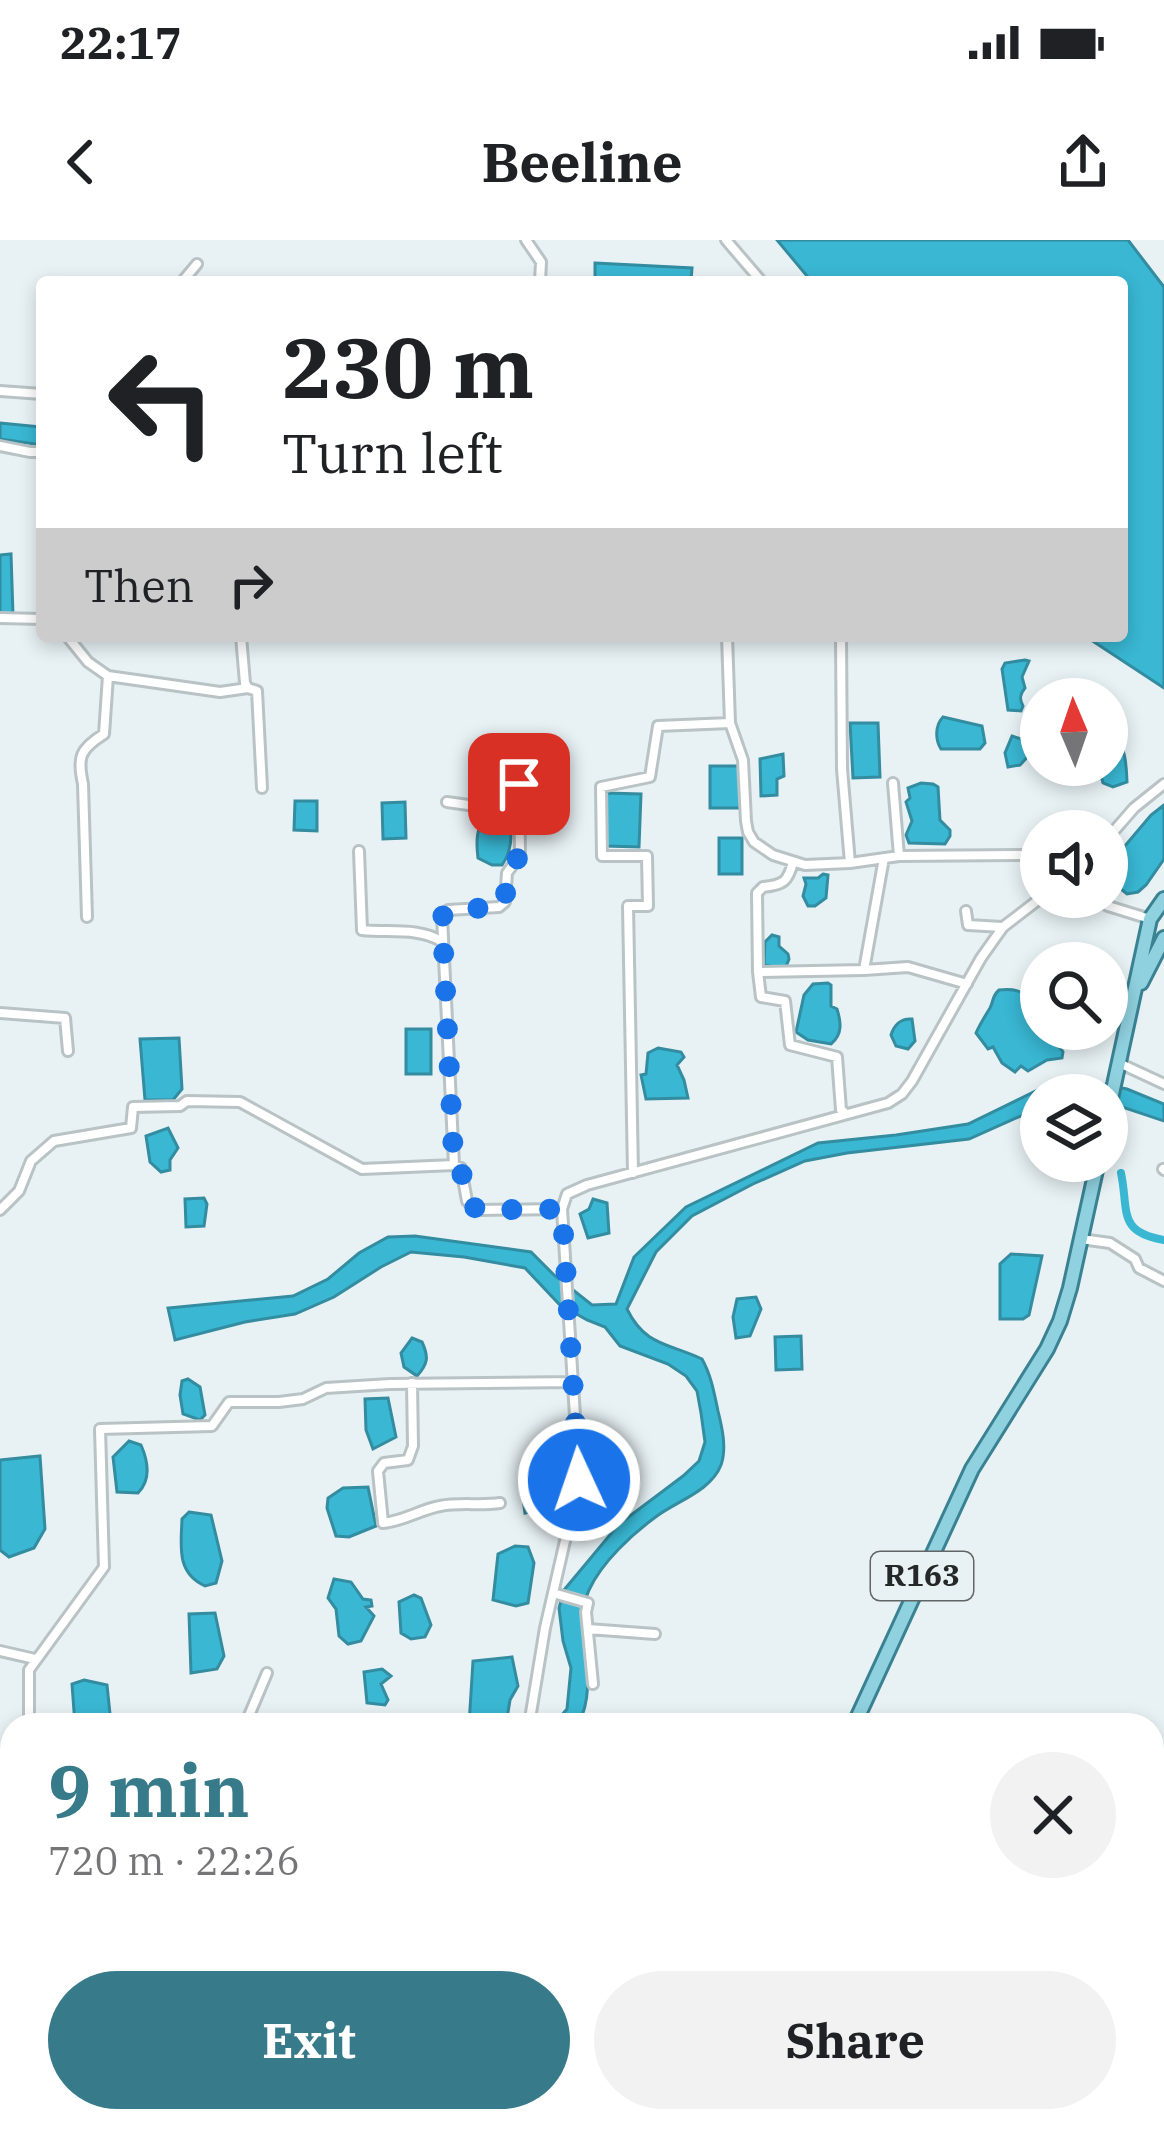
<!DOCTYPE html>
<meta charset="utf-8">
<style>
body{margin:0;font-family:"IBM Plex Serif",serif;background:#f2f2f2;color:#202124;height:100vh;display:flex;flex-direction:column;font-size:45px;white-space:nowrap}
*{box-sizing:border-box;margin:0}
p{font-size:39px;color:#757577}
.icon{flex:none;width:66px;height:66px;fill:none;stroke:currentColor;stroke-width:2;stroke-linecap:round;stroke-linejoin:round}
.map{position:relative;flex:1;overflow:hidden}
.side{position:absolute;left:0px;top:1473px;width:1164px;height:420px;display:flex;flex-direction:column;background:#fff;border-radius:36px 36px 0 0;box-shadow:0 6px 18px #0003}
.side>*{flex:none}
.banner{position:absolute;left:36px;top:36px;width:1092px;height:366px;border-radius:12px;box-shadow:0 6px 18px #0003;background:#fff;color:#202124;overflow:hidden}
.needle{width:78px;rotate:358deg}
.buttons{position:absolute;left:1020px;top:438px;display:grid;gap:24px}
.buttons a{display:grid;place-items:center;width:108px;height:108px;border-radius:50%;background:#fff;box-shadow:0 6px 18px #0003;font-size:60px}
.pin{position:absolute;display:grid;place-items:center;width:102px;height:102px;color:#fff;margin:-51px;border-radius:24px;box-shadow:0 6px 18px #0006}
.me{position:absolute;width:132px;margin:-66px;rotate:357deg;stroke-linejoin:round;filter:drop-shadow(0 0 9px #0008)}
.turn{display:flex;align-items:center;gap:42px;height:252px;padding:0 48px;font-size:54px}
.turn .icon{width:156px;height:156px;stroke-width:2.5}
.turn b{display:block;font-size:84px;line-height:102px}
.then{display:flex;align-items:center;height:114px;padding:0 48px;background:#0003;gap:24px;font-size:45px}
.round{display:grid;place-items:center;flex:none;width:126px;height:126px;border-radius:63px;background:#f2f2f2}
.head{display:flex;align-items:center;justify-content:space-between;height:204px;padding:0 48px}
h1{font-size:72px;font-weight:700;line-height:90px;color:#377b8b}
.action{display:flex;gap:24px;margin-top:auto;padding:24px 48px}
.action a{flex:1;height:138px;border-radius:72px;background:#377b8b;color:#fff;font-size:48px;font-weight:700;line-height:138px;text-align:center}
.action a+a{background:#f2f2f2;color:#202124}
.status{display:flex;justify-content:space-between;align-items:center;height:84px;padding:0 60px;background:#fff;direction:ltr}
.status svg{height:33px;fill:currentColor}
header{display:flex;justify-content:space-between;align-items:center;height:156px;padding:0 48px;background:#fff;font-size:54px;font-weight:700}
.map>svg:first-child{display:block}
</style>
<div class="status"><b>22:17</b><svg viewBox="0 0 49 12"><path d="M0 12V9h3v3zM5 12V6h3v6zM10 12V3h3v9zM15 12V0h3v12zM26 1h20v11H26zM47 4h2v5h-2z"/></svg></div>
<header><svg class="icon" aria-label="back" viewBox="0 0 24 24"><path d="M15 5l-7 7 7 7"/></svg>Beeline<svg class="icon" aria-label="share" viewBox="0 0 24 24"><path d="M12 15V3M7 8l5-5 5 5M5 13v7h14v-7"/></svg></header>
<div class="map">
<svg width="1164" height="1893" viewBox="0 0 1164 1893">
<rect width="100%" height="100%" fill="#e8f2f5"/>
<!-- water -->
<path fill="#39b7d3" stroke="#338ca0" stroke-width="3" d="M 777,0 L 1128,0 L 1164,47 L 1164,448 L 1085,396 L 1122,396 L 1122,42 L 812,42 Z
M 595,23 L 692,28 L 691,42 L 595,42 Z
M 0,183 L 42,187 L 42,205 L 0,199 Z
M 11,314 L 13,375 L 0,376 L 0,315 Z
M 1025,420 L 1029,421 L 1022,437 L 1025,448 C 1020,454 1019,459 1023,466 L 1021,471 L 1008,470 L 1002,429 L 1005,423 Z
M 943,477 L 982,486 L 985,503 L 980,509 L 941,509 C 935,500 935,485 943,477 Z
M 850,483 L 878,483 L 880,537 L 853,538 Z
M 1012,496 L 1033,503 L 1034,510 L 1020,525 L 1008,527 L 1005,513 Z
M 1107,497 C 1127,500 1126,525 1127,542 L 1113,547 L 1103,543 L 1098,525 L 1107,525 Z
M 783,514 L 784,536 L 777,539 L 777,555 L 761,556 L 760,519 Z
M 710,526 L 740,526 L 740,568 L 710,568 Z
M 550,539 L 557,541 L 559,576 L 553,583 L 535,581 L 527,566 L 528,550 L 537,542 Z
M 921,543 L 933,544 L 938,547 L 940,580 L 950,590 L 950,596 L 945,604 L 909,603 L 906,595 L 912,581 L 906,562 L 910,558 L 908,548 Z
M 606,553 L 641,554 L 639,607 L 605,606 Z
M 295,561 L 317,561 L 317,591 L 294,590 Z
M 405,562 L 406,598 L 383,599 L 382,563 Z
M 1164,565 L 1164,619 L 1146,645 L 1138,652 L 1127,654 L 1107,638 L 1107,627 L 1151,575 Z
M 496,575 L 509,580 C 513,595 511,613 502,625 L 492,625 L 478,618 C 476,602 476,588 486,576 Z
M 719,598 L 742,598 L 742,634 L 719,634 Z
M 823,634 L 828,635 L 826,658 L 815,666 L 808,666 L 803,656 L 806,644 L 804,638 L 818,638 Z
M 772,695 L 779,697 L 779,706 L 788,714 L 789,719 L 785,729 L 764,725 L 765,702 Z
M 828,743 L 831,745 L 831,766 L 837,769 C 841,782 843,794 831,804 L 808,800 L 796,792 L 804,755 L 813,744 Z
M 999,750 C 1019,748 1027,752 1035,770 L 1041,773 L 1041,789 L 1058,789 L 1054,800 L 1063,812 L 1062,818 L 1047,820 L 1028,831 L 1021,826 L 1015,832 L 1002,823 L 993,807 L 988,809 L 976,793 C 980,784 985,776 990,768 C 994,760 992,756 999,750 Z
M 912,779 L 915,801 L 908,809 L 896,806 L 891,795 C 894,785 901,778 912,779 Z
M 406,789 L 431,789 L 431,834 L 406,834 Z
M 179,798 L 182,849 L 173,860 L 145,860 L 140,799 Z
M 658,808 L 681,812 L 684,817 L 677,825 L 684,840 L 688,858 L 646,859 L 641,835 L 646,834 L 648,813 Z
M 1072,838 L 1127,849 L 1164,864 L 1164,881 L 1107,862 L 1107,855 L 1041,855 L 1041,867 L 969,899 L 847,913 L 805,921 L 753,944 L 692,976 L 656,1012 L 627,1069 C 645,1106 668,1103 702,1119 C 711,1135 714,1152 718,1171 C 722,1187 727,1208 721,1225 C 711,1251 677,1261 657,1276 C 632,1294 602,1322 589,1350 C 572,1386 602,1439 578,1485 L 553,1485 L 567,1469 L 571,1428 L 563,1401 L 559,1368 L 564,1350 L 619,1284 L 683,1236 L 699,1221 L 705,1202 L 701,1173 L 697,1151 L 686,1136 L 668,1124 L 620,1106 L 605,1087 L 587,1080 L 559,1064 L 525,1028 L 464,1017 L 411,1012 L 381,1027 L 334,1057 L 295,1074 L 245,1082 L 175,1100 L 168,1068 L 293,1056 L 328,1039 L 359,1013 L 388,997 L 415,996 L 531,1012 L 554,1035 L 592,1065 L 616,1064 L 634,1017 L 686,967 L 818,903 L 896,895 L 968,884 L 1038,850 Z
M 168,888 L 178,908 L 170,920 L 170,930 L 161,932 L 150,922 L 146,896 Z
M 204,958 L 207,964 L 204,986 L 186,987 L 185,959 Z
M 593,959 L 607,963 L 609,993 L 588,998 L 580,974 L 589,969 Z
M 1011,1014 L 1042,1016 L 1029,1075 L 1023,1079 L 1000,1079 L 1000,1024 Z
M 756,1057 L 761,1069 L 750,1096 L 736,1098 L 733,1077 L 737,1059 Z
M 801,1096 L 802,1129 L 776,1130 L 775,1097 Z
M 412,1098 L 422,1102 C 429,1117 428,1124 417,1136 L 404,1127 L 401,1113 Z
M 188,1139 L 200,1147 L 205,1175 L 200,1180 L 183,1174 L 180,1155 L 182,1141 Z
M 388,1158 L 396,1197 L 373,1209 L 366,1190 L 365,1159 Z
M 129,1201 L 141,1205 C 148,1221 151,1240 138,1253 L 117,1252 L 113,1217 Z
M 554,1210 L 563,1221 L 559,1264 L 525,1273 L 523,1259 L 533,1249 L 523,1233 L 528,1214 Z
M 40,1216 L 45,1289 L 34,1308 L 9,1317 L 0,1310 L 0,1220 Z
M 368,1247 L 376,1286 L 349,1297 L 336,1296 L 327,1268 L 328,1258 L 343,1248 Z
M 189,1272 L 211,1275 L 222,1321 L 216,1343 L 205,1346 C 176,1333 181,1306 182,1279 Z
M 515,1306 L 528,1307 L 534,1323 L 528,1363 L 516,1366 L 493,1360 L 498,1314 Z
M 334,1339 L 351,1342 L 363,1359 L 371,1360 L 372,1366 L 366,1367 L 374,1376 L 361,1401 L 348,1404 L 339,1396 L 336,1369 L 328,1358 Z
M 414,1355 L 421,1358 L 431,1385 L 425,1397 L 411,1399 L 401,1393 L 399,1362 Z
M 215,1373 L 224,1416 L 217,1429 L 191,1433 L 189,1374 Z
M 512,1417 L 518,1446 L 510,1460 L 506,1485 L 469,1485 L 473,1421 Z
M 382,1429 L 391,1436 L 381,1444 L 388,1460 L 385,1465 L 367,1463 L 364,1432 Z
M 84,1440 L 107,1445 L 110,1474 L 107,1485 L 75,1485 L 72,1444 Z"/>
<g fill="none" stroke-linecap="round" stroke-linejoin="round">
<!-- canal -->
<path stroke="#39b7d3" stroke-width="8" d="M 1121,933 C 1129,971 1117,992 1164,1000"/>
<defs>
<path id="street" d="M 526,0 L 541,22 L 540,42
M 726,0 L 762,42
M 182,42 L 197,24
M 0,151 L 42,154
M 0,206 L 30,212 L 42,212
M 0,378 L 42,379
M 67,396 L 88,422 L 108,436 L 220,452 L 248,448
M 241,396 L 245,443 L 248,448 L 257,451 L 262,548
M 727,396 L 730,483 L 743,520 L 746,581 L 748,592 L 754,602 L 773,615 L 805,625 L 850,623 L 899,616 L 1031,615 L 1041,619
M 841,396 L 842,529 L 850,623
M 893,543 L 899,616
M 519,544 L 520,615 L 507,633 L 505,662 L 499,667 L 448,670 L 442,677 L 454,925 L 461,928 L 467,961 L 478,970 L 562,969
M 447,562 L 518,572
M 1107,599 L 1134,568 L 1164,544
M 359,611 L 362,690 C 389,693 417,687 441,701
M 884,618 L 864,730 L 908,727 L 967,744
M 1093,657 L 1108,666 L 1150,679
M 966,671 L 968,685 L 1002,687
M 87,677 L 83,544 C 77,517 80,509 104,494 L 108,436
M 758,732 L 757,653 L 763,647 C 783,645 788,642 793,622
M 0,773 L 65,778 L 68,811
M 1119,823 L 1164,844
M 844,872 L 841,870 L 837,817 L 790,805 L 785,761 L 761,757 L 758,732 L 864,730
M 1163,929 L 1164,930
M 633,933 L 628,666 L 648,666 L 647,616 L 602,616 L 601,547 L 650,537 L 658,486 L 730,483
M 0,970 L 19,951 L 31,921 L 54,901 L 131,888 L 133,867 L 180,866 L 187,861 L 240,862 L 362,929 L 454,925
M 1081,999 L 1110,1003 L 1135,1019 L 1139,1028 L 1164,1041
M 412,1143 L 413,1206 L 408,1220 L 384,1223 L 378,1231 L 383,1283 C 404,1281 419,1270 440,1266 C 460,1262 480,1266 500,1263
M 553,1353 L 588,1363 L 586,1372 L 593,1444
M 588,1389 L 655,1394
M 0,1411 L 35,1419
M 29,1485 L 29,1430 L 104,1327 L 100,1189 L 212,1186 L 229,1162 L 279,1162 L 303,1159 L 326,1148 L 390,1144 L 574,1142
M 245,1485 L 267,1433
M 529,1485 L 545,1388 L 579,1240 L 562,969 L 567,954 L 587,945 L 888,863 L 902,854 L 912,841 L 981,718 L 1003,687 L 1042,657
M 788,1881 L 789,1893
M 41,1893 L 42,1881
M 477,1893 L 477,1881"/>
<path id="primary" d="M 1141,743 L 1164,698
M 1107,877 L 1150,679 L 1164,659
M 854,1485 L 972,1229 L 1047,1109 L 1060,1081 L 1070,1048 L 1098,921
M 663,1893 L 668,1881"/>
</defs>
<!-- street casing -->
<use href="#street" stroke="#b9c3c5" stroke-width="14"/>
<!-- primary casing -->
<use href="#primary" stroke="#3a8292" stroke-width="18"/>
<!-- street -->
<use href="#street" stroke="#fff" stroke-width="8"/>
<!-- primary -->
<use href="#primary" stroke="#90d1e0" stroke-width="12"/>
</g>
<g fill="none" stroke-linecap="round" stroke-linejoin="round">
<!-- route -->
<path stroke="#1a73e8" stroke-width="21" stroke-dasharray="0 37.8" d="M 519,544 L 520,615 L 507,633 L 505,662 L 499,667 L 448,670 L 442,677 L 454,926 L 461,928 L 466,961 L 478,970 L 562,969 L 579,1240"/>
</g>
<g text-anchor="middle" stroke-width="9" stroke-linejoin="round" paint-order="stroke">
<!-- shield labels -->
<rect fill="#e8f2f5" stroke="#606566" stroke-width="3" x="871" y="1312" width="102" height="48" rx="9"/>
<g font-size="30" font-weight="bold" fill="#252829">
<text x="922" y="1346">R163</text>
</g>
</g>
</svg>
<div class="buttons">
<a><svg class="needle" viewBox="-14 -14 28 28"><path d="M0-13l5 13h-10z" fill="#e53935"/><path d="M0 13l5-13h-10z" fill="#757577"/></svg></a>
<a><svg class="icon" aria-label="sound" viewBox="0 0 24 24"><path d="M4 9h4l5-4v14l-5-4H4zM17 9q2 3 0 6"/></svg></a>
<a><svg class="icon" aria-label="search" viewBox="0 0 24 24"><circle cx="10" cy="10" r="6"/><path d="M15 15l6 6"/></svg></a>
<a><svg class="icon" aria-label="layers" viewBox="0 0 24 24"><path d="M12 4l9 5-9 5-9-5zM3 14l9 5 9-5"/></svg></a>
</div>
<div class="pin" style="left:519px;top:544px;background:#d93025"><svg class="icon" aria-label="arrive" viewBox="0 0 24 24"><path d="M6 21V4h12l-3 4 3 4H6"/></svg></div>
<svg class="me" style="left:579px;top:1240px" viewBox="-20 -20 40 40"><circle r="17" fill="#1a73e8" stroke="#fff" stroke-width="3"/><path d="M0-11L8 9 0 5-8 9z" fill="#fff"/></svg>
<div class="banner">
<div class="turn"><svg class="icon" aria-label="left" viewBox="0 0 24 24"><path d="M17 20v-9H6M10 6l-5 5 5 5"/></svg><div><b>230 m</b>Turn left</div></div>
<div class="then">Then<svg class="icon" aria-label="right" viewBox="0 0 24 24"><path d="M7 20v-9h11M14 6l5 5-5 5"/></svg></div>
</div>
<section class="side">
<div class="head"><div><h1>9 min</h1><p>720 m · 22:26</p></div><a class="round"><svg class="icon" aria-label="close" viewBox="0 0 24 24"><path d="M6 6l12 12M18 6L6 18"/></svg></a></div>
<div class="action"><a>Exit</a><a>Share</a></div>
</section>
</div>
